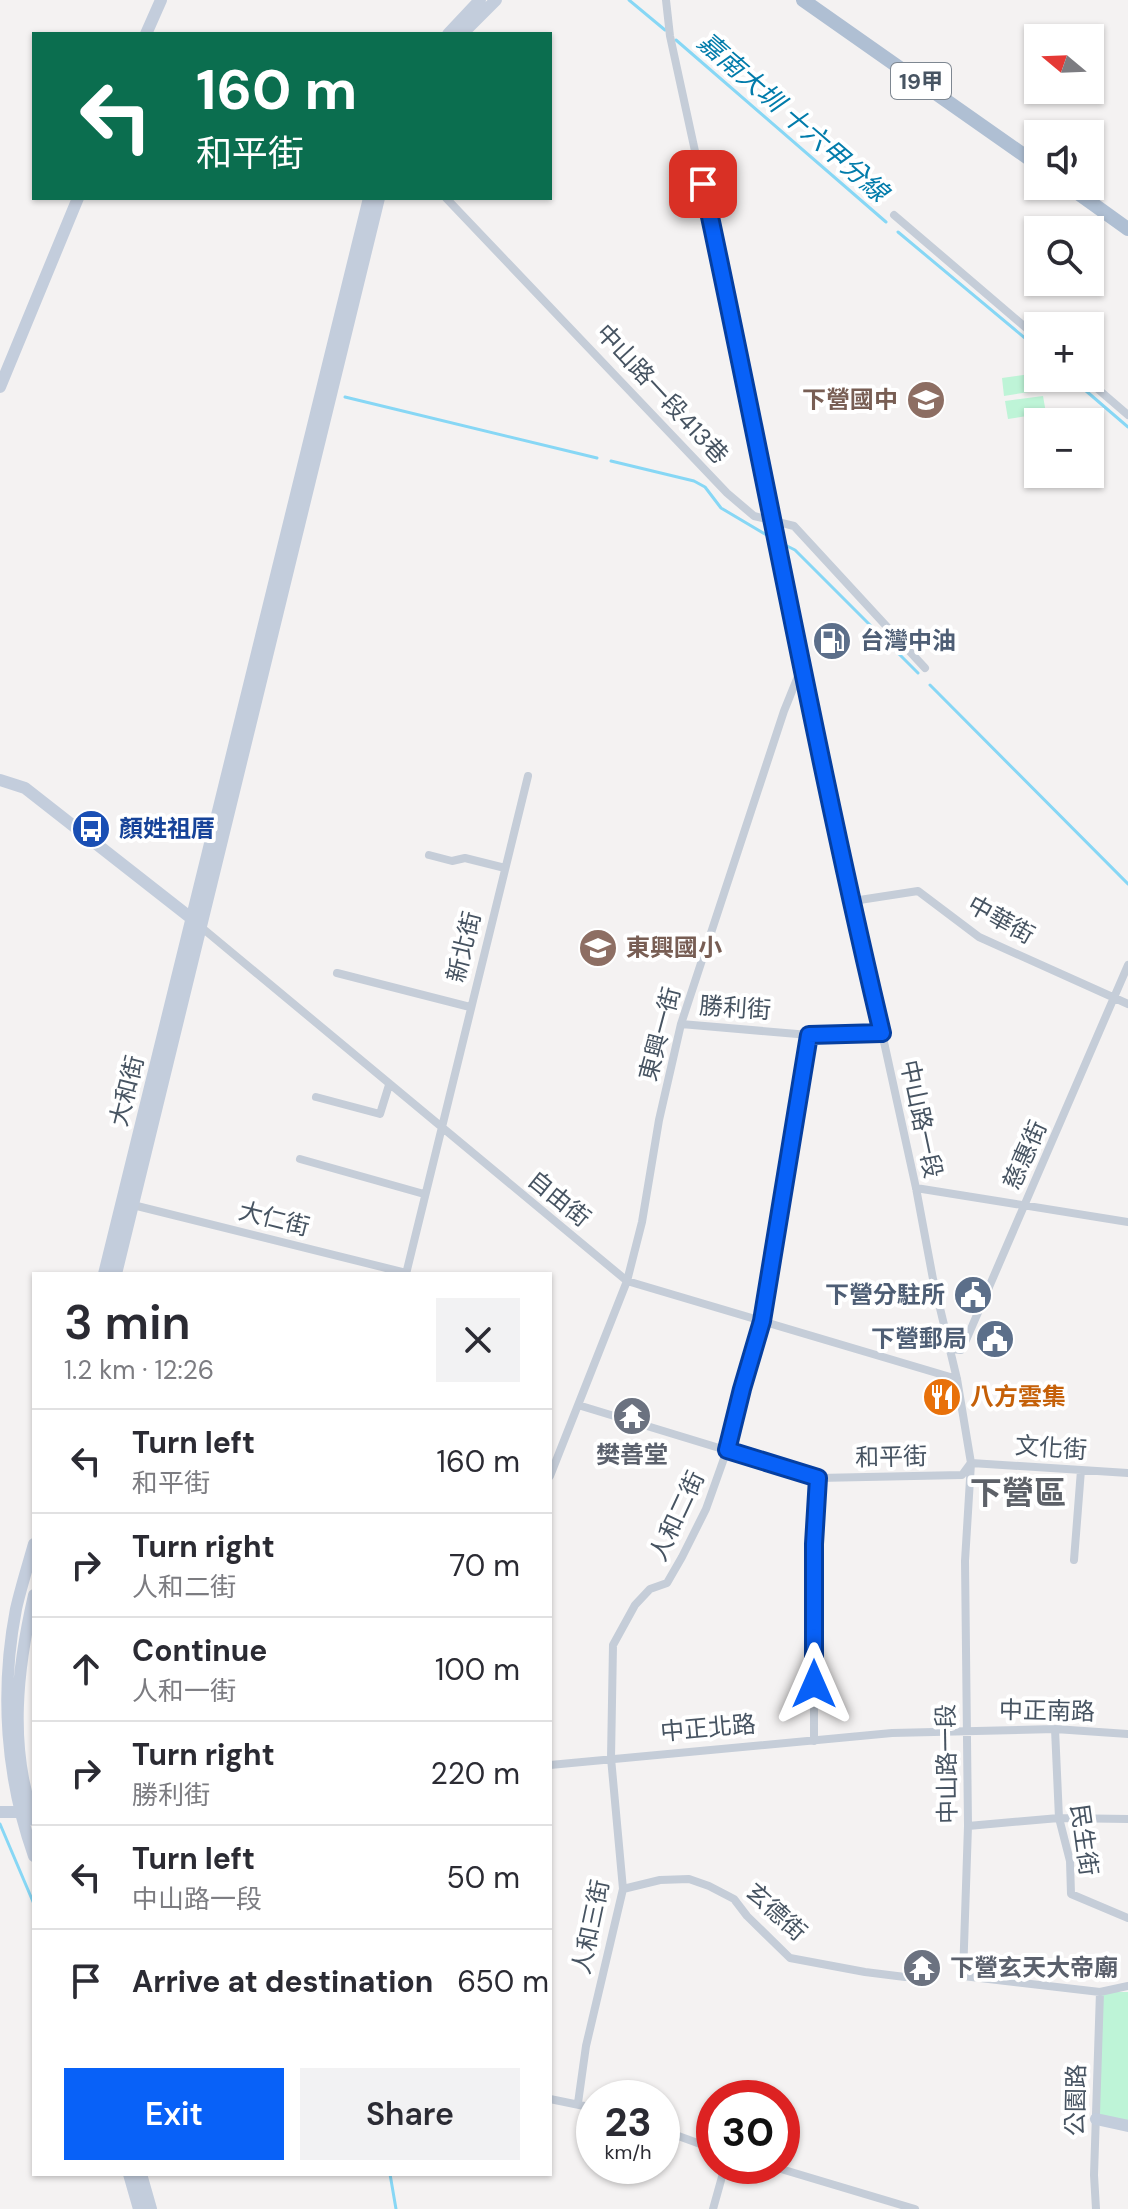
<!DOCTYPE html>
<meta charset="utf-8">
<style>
body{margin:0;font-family:"DM Sans","Noto Sans TC",sans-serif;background:#f2f2f3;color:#2b2b33;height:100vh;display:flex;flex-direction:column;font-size:30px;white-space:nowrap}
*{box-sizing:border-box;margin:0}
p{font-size:26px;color:#7c7c81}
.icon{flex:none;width:44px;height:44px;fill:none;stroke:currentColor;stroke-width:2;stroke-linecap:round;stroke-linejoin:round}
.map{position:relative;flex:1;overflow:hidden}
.drawer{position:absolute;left:32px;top:1272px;width:520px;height:904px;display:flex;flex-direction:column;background:#fff;border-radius:0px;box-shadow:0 2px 6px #0004}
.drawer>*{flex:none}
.banner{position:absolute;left:32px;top:32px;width:520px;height:168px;border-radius:0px;box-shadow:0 2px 6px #0004;background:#0b6e4f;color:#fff;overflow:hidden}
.needle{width:52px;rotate:289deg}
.controls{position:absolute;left:1024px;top:24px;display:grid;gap:16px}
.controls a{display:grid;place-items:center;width:80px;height:80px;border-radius:0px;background:#fff;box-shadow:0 2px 6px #0004;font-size:40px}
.speed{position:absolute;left:576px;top:2080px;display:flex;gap:16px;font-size:40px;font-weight:700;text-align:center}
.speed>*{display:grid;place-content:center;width:104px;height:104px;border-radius:50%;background:#fff;box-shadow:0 2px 6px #0004;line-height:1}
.speed small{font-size:20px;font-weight:400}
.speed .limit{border:12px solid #d22;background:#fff;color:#111}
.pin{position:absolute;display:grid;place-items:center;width:68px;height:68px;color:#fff;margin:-34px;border-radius:16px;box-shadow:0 4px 12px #0006}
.me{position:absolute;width:88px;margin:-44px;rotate:0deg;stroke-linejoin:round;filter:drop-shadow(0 0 6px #0008)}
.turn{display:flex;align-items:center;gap:28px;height:168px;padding:0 32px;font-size:36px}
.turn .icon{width:104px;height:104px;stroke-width:2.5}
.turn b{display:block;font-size:56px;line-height:68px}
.round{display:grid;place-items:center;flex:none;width:84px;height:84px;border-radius:0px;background:#f2f2f3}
.overview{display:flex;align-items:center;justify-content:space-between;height:136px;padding:0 32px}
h1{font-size:48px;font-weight:600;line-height:60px}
.primary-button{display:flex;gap:16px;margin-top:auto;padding:16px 32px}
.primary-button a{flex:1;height:92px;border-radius:0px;background:#0861f8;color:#fff;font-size:32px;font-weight:600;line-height:92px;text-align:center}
.primary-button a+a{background:#f2f2f3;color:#2b2b33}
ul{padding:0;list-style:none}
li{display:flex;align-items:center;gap:24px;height:104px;padding:0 32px;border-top:2px solid #e1e1e2}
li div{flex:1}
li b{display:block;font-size:30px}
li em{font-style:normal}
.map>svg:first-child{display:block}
</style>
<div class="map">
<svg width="1128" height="2209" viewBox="0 0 1128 2209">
<rect width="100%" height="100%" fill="#f4f2f2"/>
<!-- green -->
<path fill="#bef4d7" d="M 1038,373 L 1042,390 L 1004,396 L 1002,378 Z
M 1043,396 L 1046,413 L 1008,419 L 1005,401 Z
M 1100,1992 L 1128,1992 L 1128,2126 L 1096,2119 Z"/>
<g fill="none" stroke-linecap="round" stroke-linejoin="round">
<!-- stream -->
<path stroke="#87d7f5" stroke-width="3" d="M 629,0 L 665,30
M 676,40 L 886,222
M 898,232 L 1038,349
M 1071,378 L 1128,427
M 345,397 L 597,458
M 611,461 L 694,481 L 705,487 L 721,508 L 770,537
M 785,545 L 795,550 L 918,673
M 930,685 L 1128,884
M 0,1824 L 34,1904
M 390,2174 L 396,2209"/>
<!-- street -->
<path stroke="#c5cdd8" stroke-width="8" d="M 666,0 L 670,36 L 728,303 L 802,668 L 916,1188 L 933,1279 L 957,1379 L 971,1463 L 965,1561 L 968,1826 L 963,1976 L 1100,1992 L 1128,1986
M 446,198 L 727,493 L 754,516 L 794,526 L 925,668
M 894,215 L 1038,338
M 1085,378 L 1128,415
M 429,855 L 452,861 L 465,858 L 505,868
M 853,901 L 918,891 L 979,937 L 1128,1004
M 201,927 L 627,1281 L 957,1379
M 337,973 L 470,1007
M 681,1024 L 809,1035 L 882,1033
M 316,1097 L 380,1114 L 389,1085
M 300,1159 L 424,1194
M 916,1188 L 1128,1222
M 133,1205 L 406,1273
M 406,1274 L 528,776
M 950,1349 L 961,1350 L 967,1338 L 1128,965
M 578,1405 L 818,1478 L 962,1475 L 970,1464
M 971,1463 L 1128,1473
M 550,1476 L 627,1281 L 642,1222 L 659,1120 L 681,1024 L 784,711 L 801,669
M 1074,1560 L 1081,1470
M 1055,1729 L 1059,1818 L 1070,1861 L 1071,1894 L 1128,1918
M 814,1741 L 814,1544 L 818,1478
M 550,1765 L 892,1733 L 1055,1729 L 1128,1734
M 968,1826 L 1059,1818 L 1128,1819
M 623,1889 L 660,1880 L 689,1879 L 709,1886 L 734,1899 L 747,1916 L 790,1958 L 865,1972 L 905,1977
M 550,2099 L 594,2108
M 578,2103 L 586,2046 L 623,1889 L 611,1758 L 613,1645 L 635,1605 L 650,1589 L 667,1583 L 682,1557 L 706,1509 L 727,1450 L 762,1321 L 809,1035
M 662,2130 L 714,2149
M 771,2166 L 915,2209
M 713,2209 L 725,2166
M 1096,2209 L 1094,2175 L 1100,1992"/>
<!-- secondary -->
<path stroke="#c3cddc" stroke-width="12" d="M 146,34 L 161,0
M 448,34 L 480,0
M 462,34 L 496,0
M 0,387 L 78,198
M 0,780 L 25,788 L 196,922
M 104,1274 L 369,198
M 116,1274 L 379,198
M 34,1544 C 28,1565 21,1587 16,1609 C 0,1692 6,1777 34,1856
M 34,1595 C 17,1669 8,1746 34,1820
M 0,1812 L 25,1812
M 1096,2119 L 1128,2126
M 129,2174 L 139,2209
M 141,2174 L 151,2209"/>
<!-- primary -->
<path stroke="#afbfd3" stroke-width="14" d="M 803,0 L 1038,165
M 1068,186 L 1128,229"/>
</g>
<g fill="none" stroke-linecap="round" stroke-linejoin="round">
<defs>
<path id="route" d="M 703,184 C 764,467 815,751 882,1033 L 809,1035 L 762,1321 L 742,1389 L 727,1450 L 818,1478 L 814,1544 L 814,1684"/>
</defs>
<!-- route casing -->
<use href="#route" stroke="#053fa1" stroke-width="20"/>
<!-- route -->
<use href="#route" stroke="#0861f8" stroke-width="14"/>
</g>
<!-- icons -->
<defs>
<symbol id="school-disc" viewBox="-11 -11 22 22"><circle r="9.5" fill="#8d6e63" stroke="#fff"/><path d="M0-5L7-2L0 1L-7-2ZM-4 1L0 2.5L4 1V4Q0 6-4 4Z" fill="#fff"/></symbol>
<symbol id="fuel-disc" viewBox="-11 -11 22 22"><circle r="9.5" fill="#5c6f8a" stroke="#fff"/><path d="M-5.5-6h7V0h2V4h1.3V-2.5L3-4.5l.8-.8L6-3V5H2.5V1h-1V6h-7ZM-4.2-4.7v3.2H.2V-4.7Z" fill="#fff"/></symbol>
<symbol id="bus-disc" viewBox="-11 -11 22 22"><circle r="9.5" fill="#1a4fb4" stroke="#fff"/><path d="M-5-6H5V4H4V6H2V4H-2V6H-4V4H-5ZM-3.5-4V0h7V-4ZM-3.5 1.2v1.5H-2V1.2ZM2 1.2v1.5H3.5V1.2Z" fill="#fff"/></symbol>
<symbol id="civic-disc" viewBox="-11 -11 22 22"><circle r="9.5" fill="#5c6f8a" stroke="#fff"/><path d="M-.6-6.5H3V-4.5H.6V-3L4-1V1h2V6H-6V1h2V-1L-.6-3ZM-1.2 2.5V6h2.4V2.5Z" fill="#fff"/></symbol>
<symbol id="restaurant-disc" viewBox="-11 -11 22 22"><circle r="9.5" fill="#e8710a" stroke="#fff"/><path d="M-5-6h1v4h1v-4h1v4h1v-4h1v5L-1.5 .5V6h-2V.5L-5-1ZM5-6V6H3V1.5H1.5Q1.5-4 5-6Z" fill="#fff"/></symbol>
<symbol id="temple-disc" viewBox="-11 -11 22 22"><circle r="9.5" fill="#6b7280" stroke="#fff"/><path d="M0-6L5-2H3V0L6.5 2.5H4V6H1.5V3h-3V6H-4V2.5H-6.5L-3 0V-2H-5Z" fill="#fff"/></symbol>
</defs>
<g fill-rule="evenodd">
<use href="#school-disc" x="904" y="378" width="44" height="44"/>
<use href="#fuel-disc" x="810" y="619" width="44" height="44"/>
<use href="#bus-disc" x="69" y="807" width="44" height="44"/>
<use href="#school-disc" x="576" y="926" width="44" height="44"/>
<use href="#civic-disc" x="951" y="1273" width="44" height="44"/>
<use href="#civic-disc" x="973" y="1317" width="44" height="44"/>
<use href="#restaurant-disc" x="920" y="1375" width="44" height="44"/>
<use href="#temple-disc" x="610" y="1394" width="44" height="44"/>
<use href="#temple-disc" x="900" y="1946" width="44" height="44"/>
</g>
<g text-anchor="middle" stroke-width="8" stroke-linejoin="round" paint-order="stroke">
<!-- shield labels -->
<rect fill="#fff" stroke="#7e8791" stroke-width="2" x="891" y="63" width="60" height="36" rx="6"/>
<g font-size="22" font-weight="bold" fill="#475462">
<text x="921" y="89">19甲</text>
</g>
<!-- street labels -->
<g font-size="24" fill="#475462" stroke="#fff">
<text transform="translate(662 394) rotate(47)" y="8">中山路一段413巷</text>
<text transform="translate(1001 920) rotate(29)" y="8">中華街</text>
<text transform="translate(464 947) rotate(-76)" y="8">新北街</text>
<text transform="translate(735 1008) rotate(4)" y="8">勝利街</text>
<text transform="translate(660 1034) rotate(-75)" y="8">東興一街</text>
<text transform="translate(127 1091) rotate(-76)" y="8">大和街</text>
<text transform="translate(921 1119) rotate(78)" y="8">中山路一段</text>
<text transform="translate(1025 1155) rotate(-66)" y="8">慈惠街</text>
<text transform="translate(559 1199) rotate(39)" y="8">自由街</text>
<text transform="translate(274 1219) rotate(14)" y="8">大仁街</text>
<text transform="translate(1051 1448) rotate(4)" y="8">文化街</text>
<text transform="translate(891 1457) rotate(-1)" y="8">和平街</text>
<text transform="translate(677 1516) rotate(-65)" y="8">人和二街</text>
<text transform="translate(1047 1711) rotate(1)" y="8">中正南路</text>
<text transform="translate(708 1728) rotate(-5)" y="8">中正北路</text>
<text transform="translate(947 1764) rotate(-91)" y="8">中山路一段</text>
<text transform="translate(1084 1840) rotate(82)" y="8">民生街</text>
<text transform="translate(776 1912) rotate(42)" y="8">玄德街</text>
<text transform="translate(591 1927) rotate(-78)" y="8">人和三街</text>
<text transform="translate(1076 2100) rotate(-89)" y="8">公園路</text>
</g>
<!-- education labels -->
<g font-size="24" font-weight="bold" fill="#785e54" stroke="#fff" text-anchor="end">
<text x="898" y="408">下營國中</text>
<text x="626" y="956" text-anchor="start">東興國小</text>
</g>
<!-- service labels -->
<g font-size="24" font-weight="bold" fill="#4e5e75" stroke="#fff" text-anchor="end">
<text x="860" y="649" text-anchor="start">台灣中油</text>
<text x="945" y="1303">下營分駐所</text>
<text x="967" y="1347">下營郵局</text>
</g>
<!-- transit labels -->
<g font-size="24" font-weight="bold" fill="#164399" stroke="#fff" text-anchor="start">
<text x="119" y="837">顏姓祖厝</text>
</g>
<!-- food labels -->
<g font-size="24" font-weight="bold" fill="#c56008" stroke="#fff" text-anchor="start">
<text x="970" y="1405">八方雲集</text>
</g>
<!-- worship labels -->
<g font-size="24" font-weight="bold" fill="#5b616d" stroke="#fff">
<text x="632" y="1463">樊善堂</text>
<text x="950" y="1976" text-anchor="start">下營玄天大帝廟</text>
</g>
<!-- water labels -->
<g font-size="26" font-style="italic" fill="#027cab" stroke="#fff">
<text transform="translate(793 117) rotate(41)" y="9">嘉南大圳 十六甲分線</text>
</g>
<!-- district labels -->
<g font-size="32" font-weight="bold" fill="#5d6168" stroke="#fff">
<text x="1018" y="1504">下營區</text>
</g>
</g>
</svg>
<div class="controls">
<a><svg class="needle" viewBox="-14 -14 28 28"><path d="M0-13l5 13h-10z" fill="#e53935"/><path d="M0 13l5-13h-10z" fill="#7c7c81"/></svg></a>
<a><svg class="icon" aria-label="sound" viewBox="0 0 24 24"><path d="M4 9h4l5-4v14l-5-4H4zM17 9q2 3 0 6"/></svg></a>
<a><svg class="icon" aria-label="search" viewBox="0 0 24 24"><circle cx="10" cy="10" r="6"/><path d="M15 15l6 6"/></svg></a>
<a>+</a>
<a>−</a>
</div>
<div class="speed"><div>23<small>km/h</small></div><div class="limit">30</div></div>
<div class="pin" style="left:703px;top:184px;background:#d93025"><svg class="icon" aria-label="arrive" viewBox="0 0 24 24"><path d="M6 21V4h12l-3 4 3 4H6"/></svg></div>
<svg class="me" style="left:814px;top:1684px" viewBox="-20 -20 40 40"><path d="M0-17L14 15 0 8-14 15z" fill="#0861f8" stroke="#fff" stroke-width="4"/></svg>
<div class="banner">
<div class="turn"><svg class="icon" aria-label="left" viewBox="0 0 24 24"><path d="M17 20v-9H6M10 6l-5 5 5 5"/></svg><div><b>160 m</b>和平街</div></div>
</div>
<section class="drawer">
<div class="overview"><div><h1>3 min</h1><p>1.2 km · 12:26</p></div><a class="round"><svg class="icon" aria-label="close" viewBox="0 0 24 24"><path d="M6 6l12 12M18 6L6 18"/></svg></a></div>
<ul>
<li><svg class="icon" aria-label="left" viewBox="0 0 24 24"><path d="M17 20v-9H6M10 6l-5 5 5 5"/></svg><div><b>Turn left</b><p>和平街</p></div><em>160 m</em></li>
<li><svg class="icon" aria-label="right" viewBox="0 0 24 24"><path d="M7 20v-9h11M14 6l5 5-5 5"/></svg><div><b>Turn right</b><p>人和二街</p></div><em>70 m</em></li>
<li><svg class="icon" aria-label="ahead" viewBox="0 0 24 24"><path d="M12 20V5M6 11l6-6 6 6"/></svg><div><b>Continue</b><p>人和一街</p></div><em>100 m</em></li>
<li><svg class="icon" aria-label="right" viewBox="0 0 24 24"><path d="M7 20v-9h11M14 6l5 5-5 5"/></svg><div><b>Turn right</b><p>勝利街</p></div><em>220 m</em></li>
<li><svg class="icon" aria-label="left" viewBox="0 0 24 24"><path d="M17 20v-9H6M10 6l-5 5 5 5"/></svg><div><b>Turn left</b><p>中山路一段</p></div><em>50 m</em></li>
<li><svg class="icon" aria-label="arrive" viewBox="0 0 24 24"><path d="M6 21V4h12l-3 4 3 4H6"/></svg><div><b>Arrive at destination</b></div><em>650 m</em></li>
</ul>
<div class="primary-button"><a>Exit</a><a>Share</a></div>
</section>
</div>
